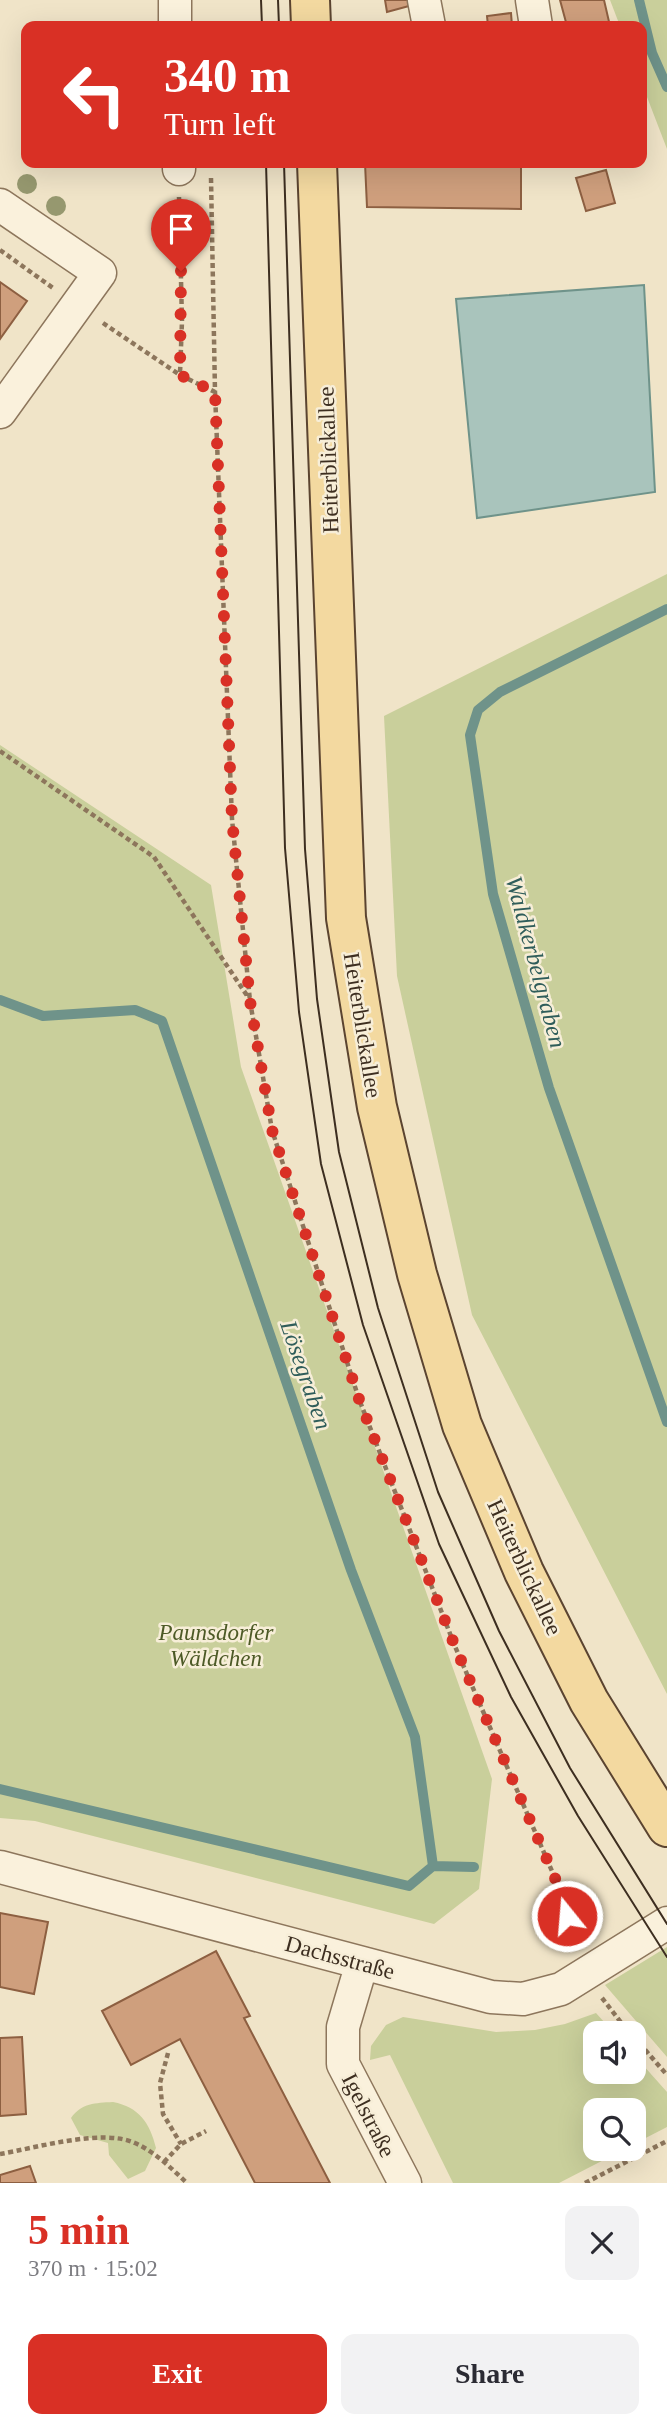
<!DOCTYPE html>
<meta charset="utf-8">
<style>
body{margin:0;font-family:"Times New Roman",serif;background:#f2f2f3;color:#2b2b33;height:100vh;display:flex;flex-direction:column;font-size:26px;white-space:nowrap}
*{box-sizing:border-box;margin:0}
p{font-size:23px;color:#7c7c81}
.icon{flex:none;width:38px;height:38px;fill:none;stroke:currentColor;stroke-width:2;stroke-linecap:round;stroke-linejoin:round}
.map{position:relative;height:2183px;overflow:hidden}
.sheet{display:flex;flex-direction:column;background:#fff;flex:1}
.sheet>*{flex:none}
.hud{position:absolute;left:21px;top:21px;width:626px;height:147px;border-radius:14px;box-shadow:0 7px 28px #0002;background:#d93025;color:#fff;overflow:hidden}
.fabs{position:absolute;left:583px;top:2021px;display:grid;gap:14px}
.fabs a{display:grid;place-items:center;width:63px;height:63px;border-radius:14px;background:#fff;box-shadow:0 7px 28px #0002;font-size:35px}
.pin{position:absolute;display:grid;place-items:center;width:60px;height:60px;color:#fff;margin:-72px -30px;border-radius:50% 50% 50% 0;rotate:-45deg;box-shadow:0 0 7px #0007}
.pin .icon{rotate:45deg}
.me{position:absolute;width:77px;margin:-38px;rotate:343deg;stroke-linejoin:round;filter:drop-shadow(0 0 5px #0008)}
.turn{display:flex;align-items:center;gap:24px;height:147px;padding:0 28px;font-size:32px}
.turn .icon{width:91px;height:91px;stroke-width:2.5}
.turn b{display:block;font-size:49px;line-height:60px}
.round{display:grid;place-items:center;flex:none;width:74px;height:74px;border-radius:14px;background:#f2f2f3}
.headline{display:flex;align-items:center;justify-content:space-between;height:119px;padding:0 28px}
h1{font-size:42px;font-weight:600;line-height:52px;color:#d93025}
.cta{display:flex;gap:14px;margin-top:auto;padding:14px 28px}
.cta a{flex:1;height:80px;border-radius:14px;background:#d93025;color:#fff;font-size:28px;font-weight:600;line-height:80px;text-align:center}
.cta a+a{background:#f2f2f3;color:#2b2b33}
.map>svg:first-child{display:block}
</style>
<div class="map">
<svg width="667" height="2183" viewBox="0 0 667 2183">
<rect width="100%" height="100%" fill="#f0e4c8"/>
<!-- green -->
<path fill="#c9cf9b" d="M 610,0 L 667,0 L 667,149 L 642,84 L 642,26 L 620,26 Z
M 667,574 L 667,1694 L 472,1315 L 397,976 L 384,716 Z
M 0,745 L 211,885 L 241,1067 L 492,1779 L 479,1889 L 434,1924 L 35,1821 L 0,1818 Z
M 667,1947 L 667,2057 L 605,1985 Z
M 596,2013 L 614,2033 L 595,2034 L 595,2072 L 634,2072 L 634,2055 L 667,2092 L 667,2127 L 634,2144 L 634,2110 L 595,2110 L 595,2149 L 625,2149 L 559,2183 L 453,2183 L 390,2055 L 370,2060 L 371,2046 L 386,2025 L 403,2017 L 496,2032 L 535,2030 L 565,2024 Z
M 113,2102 C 139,2107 150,2123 156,2148 L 145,2171 L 128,2179 L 109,2155 L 108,2143 L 80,2135 L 71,2118 C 82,2103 95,2103 113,2102 Z"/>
<!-- water -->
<path fill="#a9c4bc" stroke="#6f938a" stroke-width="2" d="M 644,285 L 655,492 L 477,518 L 456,299 Z"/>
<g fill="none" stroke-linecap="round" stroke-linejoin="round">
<!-- stream -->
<path stroke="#6f938a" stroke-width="10" d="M 639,0 L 652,53 L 667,87
M 667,609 L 500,692 L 478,710 L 470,735 L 493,894 L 549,1088 L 667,1422
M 0,1000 L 43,1016 L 135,1010 L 162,1021 L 351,1570 L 415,1737 L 433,1866 L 474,1867
M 0,1789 L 409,1886 L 433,1866"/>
</g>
<!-- building -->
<path fill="#cf9f7d" stroke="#8d5f41" stroke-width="2" d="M 385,0 L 408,0 L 409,6 L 387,12 Z
M 560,0 L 604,0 L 610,26 L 567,26 Z
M 511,13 L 512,26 L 488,26 L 487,16 Z
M 365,163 L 521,163 L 521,209 L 367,207 Z
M 606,170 L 615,203 L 586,211 L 576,178 Z
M 0,282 L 27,301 L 0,339 Z
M 0,1913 L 48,1922 L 34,1994 L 0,1987 Z
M 216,1951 L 250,2016 L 244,2018 L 330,2183 L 255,2183 L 180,2039 L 131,2065 L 102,2011 Z
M 22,2037 L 26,2114 L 0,2116 L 0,2038 Z
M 30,2166 L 36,2183 L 0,2183 L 0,2175 Z"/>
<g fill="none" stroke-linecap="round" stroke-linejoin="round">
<defs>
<path id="minor" d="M 175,0 L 175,26
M 424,0 L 429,26
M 532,0 L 536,26
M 179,163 L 179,169
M 0,205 L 100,273 L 0,412
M 0,1867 L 491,1997 L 523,1999 L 561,1989 L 667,1923
M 362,1963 L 343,2027 L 343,2064 L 405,2183"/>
<path id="major" d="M 310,0 L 311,26
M 317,163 L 346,918 L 377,1107 L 417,1274 L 462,1425 L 524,1572 L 589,1701 L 667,1827"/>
</defs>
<!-- minor casing -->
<use href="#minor" stroke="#8d765c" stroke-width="35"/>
<!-- major casing -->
<use href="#major" stroke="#5b4430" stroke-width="42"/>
<!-- path -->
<path stroke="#8d765c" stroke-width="4.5" stroke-dasharray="5 3.5" stroke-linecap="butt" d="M 211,178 L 215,392 L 232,819 L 250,1001 L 272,1130 L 359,1399 L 454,1644 L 564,1899 L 574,1944
M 179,197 L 182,321 L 180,374
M 0,250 L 53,288
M 103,323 L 180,375 L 215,392
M 0,751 L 154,857 L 250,1000
M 602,1998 L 630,2034
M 634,2037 L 667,2075
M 168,2053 L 160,2083 L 163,2114 L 181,2144
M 0,2154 C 36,2148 102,2128 135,2143 C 155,2152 171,2168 187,2183
M 164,2162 L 181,2144 L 206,2131
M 585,2183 L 667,2141"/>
<!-- minor -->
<use href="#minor" stroke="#faf1dc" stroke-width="32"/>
<!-- major -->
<use href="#major" stroke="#f3d9a0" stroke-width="38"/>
<!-- tram -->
<path stroke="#3d2e20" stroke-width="2" d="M 261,0 L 262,26
M 278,0 L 279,26
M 266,163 L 285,848 L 299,1012 L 321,1164 L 363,1325 L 439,1544 L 511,1697 L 578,1816 L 667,1957
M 284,163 L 305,849 L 317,999 L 339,1152 L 378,1308 L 438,1492 L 499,1631 L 570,1768 L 667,1924"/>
</g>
<!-- trees -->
<g fill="#96986f">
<circle cx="27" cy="184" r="10"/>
<circle cx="56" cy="206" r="10"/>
</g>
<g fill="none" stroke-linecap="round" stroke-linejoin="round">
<!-- route -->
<path stroke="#d93025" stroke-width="12" stroke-dasharray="0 21.6" d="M 181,271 L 180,375 L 215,392 L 232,819 L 250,1001 L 272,1130 L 359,1399 L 454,1644 L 564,1899 L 567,1916"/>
</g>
<g text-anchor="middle" stroke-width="5" stroke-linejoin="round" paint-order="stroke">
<!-- street labels -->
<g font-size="23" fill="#3d2e20" stroke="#f7eed8">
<text transform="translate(328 460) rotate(-92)" y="8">Heiterblickallee</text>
<text transform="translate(363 1025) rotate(81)" y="8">Heiterblickallee</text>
<text transform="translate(525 1567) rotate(65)" y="8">Heiterblickallee</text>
<text transform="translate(340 1957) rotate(15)" y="8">Dachsstraße</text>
<text transform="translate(369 2115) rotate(63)" y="8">Igelstraße</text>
</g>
<!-- park labels -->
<g font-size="23" font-style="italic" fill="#4d5a26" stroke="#f7eed8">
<text x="216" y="1640">Paunsdorfer<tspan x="216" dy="26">Wäldchen</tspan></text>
</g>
<!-- water labels -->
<g font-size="24" font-style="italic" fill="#2f5d5a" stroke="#f7eed8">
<text transform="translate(536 962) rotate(75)" y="8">Waldkerbelgraben</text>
<text transform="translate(306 1375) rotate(71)" y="8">Lösegraben</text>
</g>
</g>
</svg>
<div class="fabs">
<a><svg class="icon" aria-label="sound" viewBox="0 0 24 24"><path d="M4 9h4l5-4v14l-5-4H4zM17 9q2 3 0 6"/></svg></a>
<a><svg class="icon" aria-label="search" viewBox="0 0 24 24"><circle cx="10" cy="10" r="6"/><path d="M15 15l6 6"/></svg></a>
</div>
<div class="pin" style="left:181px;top:271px;background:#d93025"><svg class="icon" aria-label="arrive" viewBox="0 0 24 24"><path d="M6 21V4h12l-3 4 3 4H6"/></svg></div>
<svg class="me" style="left:567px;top:1916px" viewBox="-20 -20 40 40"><circle r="17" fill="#d93025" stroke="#fff" stroke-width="3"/><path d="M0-11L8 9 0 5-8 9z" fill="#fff"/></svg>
<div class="hud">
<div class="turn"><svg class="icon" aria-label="left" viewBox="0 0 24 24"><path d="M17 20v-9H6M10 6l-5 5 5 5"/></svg><div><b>340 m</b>Turn left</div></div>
</div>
</div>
<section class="sheet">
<div class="headline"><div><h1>5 min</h1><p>370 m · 15:02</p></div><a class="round"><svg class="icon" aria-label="close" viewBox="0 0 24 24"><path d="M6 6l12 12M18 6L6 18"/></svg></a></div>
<div class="cta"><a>Exit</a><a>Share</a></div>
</section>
